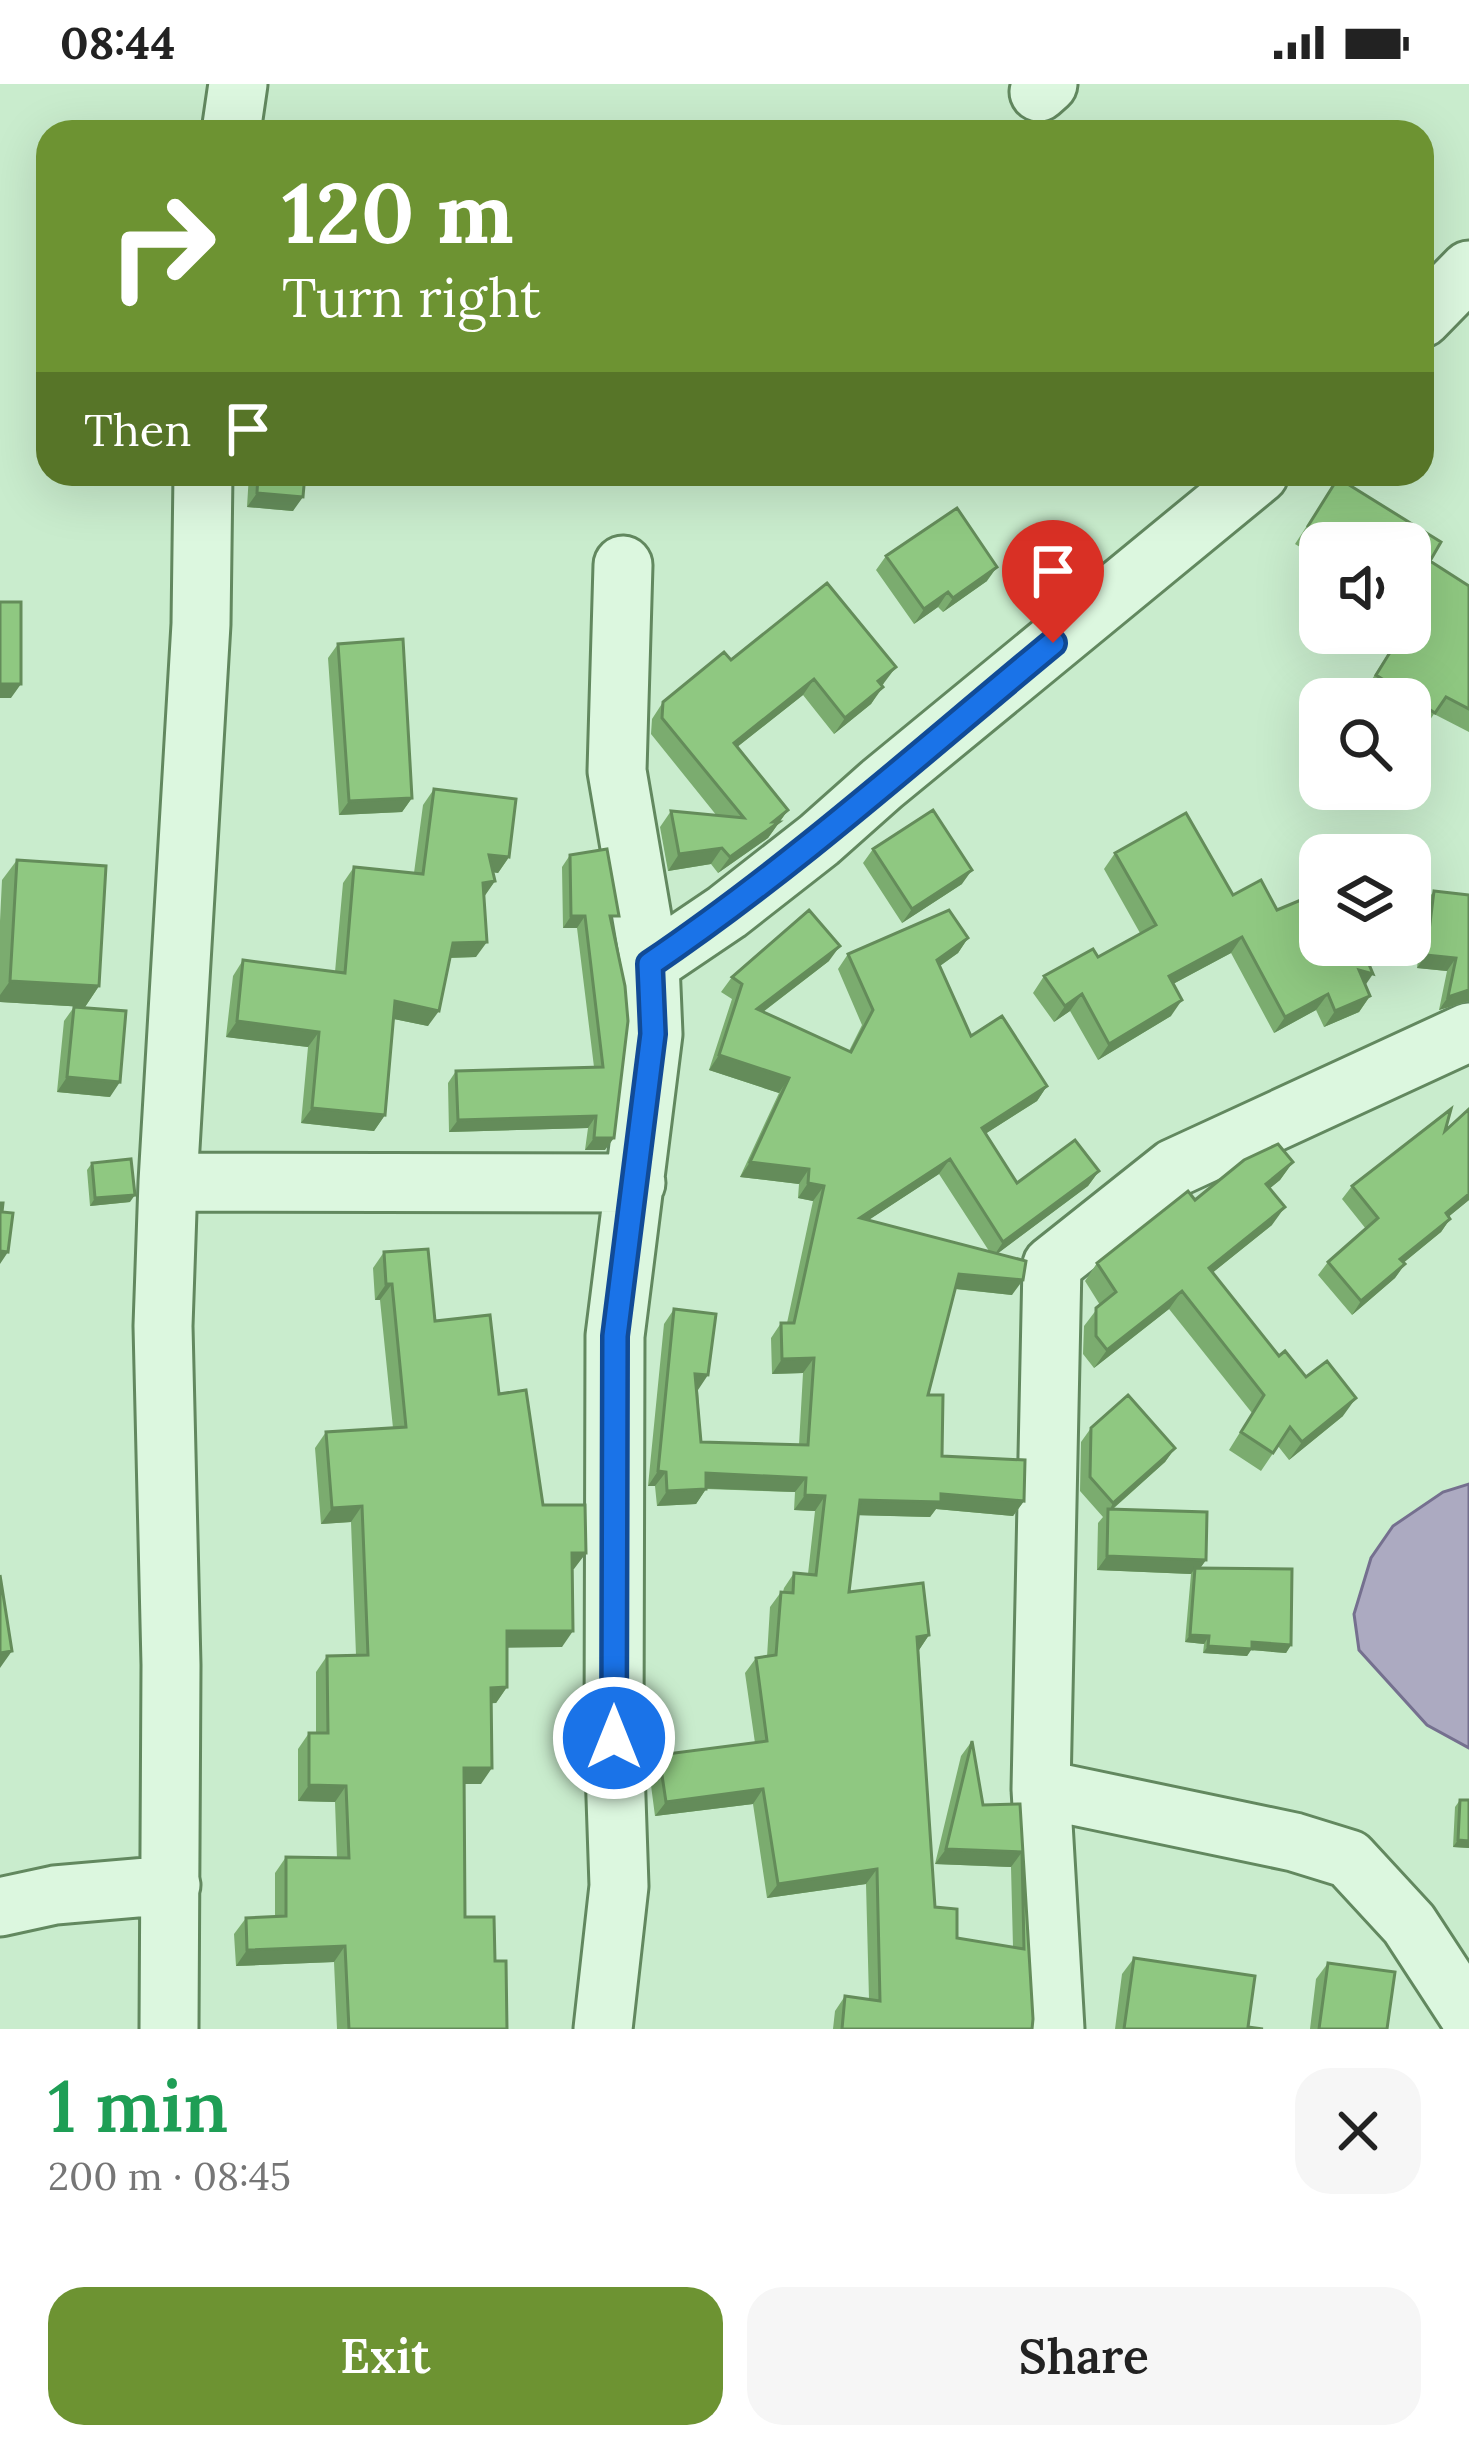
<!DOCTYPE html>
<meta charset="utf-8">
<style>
body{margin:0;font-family:Lora,serif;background:#f6f6f6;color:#222;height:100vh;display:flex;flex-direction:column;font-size:45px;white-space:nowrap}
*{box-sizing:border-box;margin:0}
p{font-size:39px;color:#767676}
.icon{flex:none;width:66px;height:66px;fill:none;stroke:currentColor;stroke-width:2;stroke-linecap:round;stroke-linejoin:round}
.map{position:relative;height:1945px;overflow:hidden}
.panel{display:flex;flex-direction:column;background:#fff;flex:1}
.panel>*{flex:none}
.hud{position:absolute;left:36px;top:36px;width:1398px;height:366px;border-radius:36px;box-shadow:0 12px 48px #0002;background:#6d9332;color:#fff;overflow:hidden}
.buttons{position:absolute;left:1299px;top:438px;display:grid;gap:24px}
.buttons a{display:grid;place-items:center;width:132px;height:132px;border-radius:24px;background:#fff;box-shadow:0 12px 48px #0002;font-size:60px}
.pin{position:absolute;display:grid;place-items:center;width:102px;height:102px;color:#fff;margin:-123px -51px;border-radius:50% 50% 50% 0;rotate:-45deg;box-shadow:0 0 12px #0007}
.pin .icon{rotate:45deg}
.me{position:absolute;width:132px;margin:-66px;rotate:0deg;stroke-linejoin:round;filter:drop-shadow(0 0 9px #0008)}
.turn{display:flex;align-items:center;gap:42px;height:252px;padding:0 48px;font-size:54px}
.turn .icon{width:156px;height:156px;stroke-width:2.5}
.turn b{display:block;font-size:84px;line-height:102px}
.then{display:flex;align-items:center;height:114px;padding:0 48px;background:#0003;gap:24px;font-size:45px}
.round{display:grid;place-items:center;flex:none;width:126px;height:126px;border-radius:36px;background:#f6f6f6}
.head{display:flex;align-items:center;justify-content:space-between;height:204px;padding:0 48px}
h1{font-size:72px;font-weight:600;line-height:90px;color:#1e9e55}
.action{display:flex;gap:24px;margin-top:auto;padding:24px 48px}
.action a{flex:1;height:138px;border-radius:36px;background:#6d9332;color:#fff;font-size:48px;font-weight:600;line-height:138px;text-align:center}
.action a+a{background:#f6f6f6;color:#222}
.status{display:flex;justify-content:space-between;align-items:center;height:84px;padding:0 60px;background:#fff;direction:ltr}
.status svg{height:33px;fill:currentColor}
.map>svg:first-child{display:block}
</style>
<div class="status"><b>08:44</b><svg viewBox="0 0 49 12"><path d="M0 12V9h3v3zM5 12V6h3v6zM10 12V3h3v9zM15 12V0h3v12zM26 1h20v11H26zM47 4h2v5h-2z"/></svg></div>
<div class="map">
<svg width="1469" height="1945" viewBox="0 0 1469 1945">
<rect width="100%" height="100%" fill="#c9eccd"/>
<!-- water -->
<path fill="#acaac1" stroke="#75708f" stroke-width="3" d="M 1469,1400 L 1469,1664 L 1427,1641 L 1359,1566 L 1354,1530 L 1371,1474 L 1393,1442 L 1443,1408 Z"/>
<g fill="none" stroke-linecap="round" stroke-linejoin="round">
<defs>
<path id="minor" d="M 1039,8 L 1048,0
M 231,48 L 238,0
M 1422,234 L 1469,186
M 623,481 L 617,687 L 650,880
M 168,1098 L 636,1099
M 1041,1705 L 1294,1758 L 1349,1775 L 1409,1840 L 1469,1932
M 0,1823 L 55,1811 L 171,1801
M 169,1945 L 171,1581 L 163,1242 L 168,1098 L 201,540 L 203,390
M 603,1945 L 619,1802 L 614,1655 L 615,1252 L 653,950 L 650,880 L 727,828 L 819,756 L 882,700 L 1259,390
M 1055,1945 L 1041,1705 L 1052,1181 L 1174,1084 L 1469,948"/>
</defs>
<!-- minor casing -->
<use href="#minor" stroke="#62885f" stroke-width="63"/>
<!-- minor -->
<use href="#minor" stroke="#dcf7df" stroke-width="57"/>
</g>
<!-- wall -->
<path fill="#7bac6f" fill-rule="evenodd" d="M 249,390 L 305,390 L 293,427 L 247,423 Z
M 1338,394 L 1441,458 L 1430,477 L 1469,502 L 1469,648 L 1434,630 L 1423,646 L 1410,638 L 1410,615 L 1375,615 L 1364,608 L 1401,549 L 1410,549 L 1410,459 L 1320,459 L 1320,475 L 1295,460 Z
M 886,472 L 987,497 L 943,528 L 938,523 L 914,540 L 876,486 Z
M 338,560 L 412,714 L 402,728 L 339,731 L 328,574 Z
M 731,576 L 884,599 L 871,620 L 834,650 L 803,611 L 737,663 L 788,726 L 768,754 L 718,789 L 711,780 L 668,787 L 660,743 L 671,727 L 717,732 L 651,650 L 652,635 L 663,618 Z
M 434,705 L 509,773 L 498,789 L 493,788 L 495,797 L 484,812 L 476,873 L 450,874 L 428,942 L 394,935 L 385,1031 L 374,1047 L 301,1039 L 308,963 L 226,953 L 233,892 L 243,876 L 335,888 L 343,799 L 354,783 L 414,789 L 423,721 Z
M 873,765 L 962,800 L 902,839 L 863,779 Z
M 1115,769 L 1277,826 L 1364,868 L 1365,901 L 1370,912 L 1359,928 L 1324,943 L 1316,926 L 1274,949 L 1231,869 L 1173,900 L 1171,932 L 1098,976 L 1070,927 L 1054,938 L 1033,909 L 1044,892 L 1098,873 L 1140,849 L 1104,785 Z
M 570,771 L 612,842 L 605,1066 L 585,1066 L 588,1044 L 449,1048 L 448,999 L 456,987 L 594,983 L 577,844 L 563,844 L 562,783 Z
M 17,776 L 99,902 L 85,923 L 0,918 L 0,837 L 2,796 Z
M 1434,807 L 1469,917 L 1439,926 L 1447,887 L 1417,884 L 1424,820 Z
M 968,854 L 958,869 L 940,882 L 971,952 L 1047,1002 L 1037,1017 L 985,1050 L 1017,1099 L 1099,1087 L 1088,1102 L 998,1169 L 1012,1211 L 955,1205 L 928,1311 L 942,1372 L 1024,1417 L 1013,1432 L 936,1425 L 930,1433 L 858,1431 L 849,1508 L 929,1551 L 919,1566 L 935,1823 L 957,1854 L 1013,1863 L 1011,1783 L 935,1780 L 961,1672 L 972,1657 L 983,1721 L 1020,1720 L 1032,1945 L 833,1945 L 835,1927 L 845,1912 L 869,1915 L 866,1800 L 767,1814 L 753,1720 L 655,1732 L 649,1686 L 659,1671 L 755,1659 L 745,1589 L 756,1574 L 767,1573 L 770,1523 L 781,1508 L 783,1508 L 784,1504 L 794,1489 L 808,1490 L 815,1427 L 794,1426 L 795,1408 L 706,1405 L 696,1420 L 657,1422 L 655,1402 L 648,1402 L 664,1240 L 674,1225 L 698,1306 L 701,1358 L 799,1361 L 803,1289 L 772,1290 L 771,1254 L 781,1239 L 787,1239 L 813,1117 L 798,1114 L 799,1100 L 740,1093 L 779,1009 L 709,986 L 732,915 L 721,908 L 732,893 L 829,877 L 763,928 L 849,967 L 862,941 L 838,885 L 848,870 ZM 939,1090 L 989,1167 L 868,1136 Z
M 74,923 L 110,1013 L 57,1008 L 64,937 Z
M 1469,1025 L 1469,1116 L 1448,1133 L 1450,1135 L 1441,1148 L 1403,1179 L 1405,1180 L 1395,1194 L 1352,1231 L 1318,1191 L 1328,1178 L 1366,1145 L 1342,1115 L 1352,1102 L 1445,1047 Z
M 1293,1078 L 1280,1096 L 1270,1104 L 1272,1141 L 1212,1189 L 1279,1272 L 1306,1293 L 1343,1332 L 1289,1376 L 1278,1362 L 1261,1387 L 1229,1366 L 1252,1329 L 1169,1225 L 1094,1284 L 1083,1270 L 1084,1242 L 1100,1221 L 1085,1197 L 1097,1179 L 1195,1116 Z
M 92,1079 L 130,1118 L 90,1122 L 87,1086 Z
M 384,1168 L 435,1237 L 499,1310 L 543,1421 L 586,1469 L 573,1485 L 562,1563 L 507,1563 L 507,1603 L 496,1619 L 491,1619 L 481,1700 L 464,1700 L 465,1833 L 495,1877 L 507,1945 L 337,1945 L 334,1878 L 236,1882 L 234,1850 L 246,1834 L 275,1833 L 275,1789 L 286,1773 L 337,1774 L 335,1718 L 298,1717 L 298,1665 L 309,1649 L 316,1649 L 316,1588 L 327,1572 L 356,1571 L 351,1438 L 321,1440 L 315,1364 L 326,1348 L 393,1344 L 380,1216 L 375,1216 L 373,1184 Z
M 1091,1344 L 1175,1364 L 1165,1378 L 1113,1425 L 1206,1476 L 1200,1484 L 1291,1561 L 1286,1569 L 1251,1566 L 1247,1572 L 1203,1569 L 1204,1560 L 1185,1558 L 1191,1490 L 1097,1486 L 1098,1439 L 1103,1433 L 1080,1407 L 1081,1358 Z
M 1460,1716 L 1469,1716 L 1469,1764 L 1453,1763 L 1455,1723 Z
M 1134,1874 L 1248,1943 L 1263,1945 L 1115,1945 L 1122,1890 Z
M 1328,1879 L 1387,1945 L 1310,1945 L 1316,1895 Z"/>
<!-- shaded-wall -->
<path fill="#648c5a" d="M 257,409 L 303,413 L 293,427 L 247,423 Z
M 997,483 L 987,497 L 943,528 L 953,514 Z
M 948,508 L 938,523 L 914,540 L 924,525 Z
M 896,583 L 884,599 L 867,614 L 878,597 Z
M 814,595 L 803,611 L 722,675 L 734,659 Z
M 0,600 L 21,600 L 11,614 L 0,614 Z
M 883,603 L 871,620 L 834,650 L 845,634 Z
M 412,714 L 402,728 L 339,731 L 349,717 Z
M 788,726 L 768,754 L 718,789 L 730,773 Z
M 722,764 L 711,780 L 668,787 L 679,770 Z
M 489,771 L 509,773 L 498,789 L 478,786 Z
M 972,786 L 962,800 L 902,839 L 912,825 Z
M 495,797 L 484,813 L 483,799 Z
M 571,832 L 585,832 L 577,844 L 563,844 Z
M 1242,853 L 1231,869 L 1158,908 L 1169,892 Z
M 968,854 L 958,869 L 927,891 L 937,876 Z
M 487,858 L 476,873 L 443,874 L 453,859 Z
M 840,862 L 829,877 L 747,940 L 757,925 Z
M 1426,871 L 1456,874 L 1447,887 L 1417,884 Z
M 1359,886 L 1373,890 L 1362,906 Z
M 10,897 L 99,902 L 85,923 L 0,918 L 0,911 Z
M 1469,906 L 1469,917 L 1439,926 L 1448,913 Z
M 1082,910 L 1070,927 L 1054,938 L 1065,922 Z
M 1328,910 L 1316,926 L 1274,949 L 1285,933 Z
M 1370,912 L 1359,928 L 1324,943 L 1335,927 Z
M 1182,916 L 1171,932 L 1098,976 L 1109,960 Z
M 395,917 L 439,927 L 428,942 L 384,933 Z
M 237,937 L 319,948 L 308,963 L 226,953 Z
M 719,971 L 789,994 L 779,1009 L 709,986 Z
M 67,993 L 120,998 L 110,1013 L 57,1008 Z
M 1047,1002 L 1037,1017 L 971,1059 L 982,1044 Z
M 312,1024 L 385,1031 L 374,1047 L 301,1039 Z
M 596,1032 L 588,1044 L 449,1048 L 458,1036 Z
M 594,1054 L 614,1054 L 605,1066 L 585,1066 Z
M 950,1075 L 939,1090 L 849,1149 L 860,1134 Z
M 750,1078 L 809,1085 L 799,1100 L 740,1093 Z
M 1293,1078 L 1280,1096 L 1253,1118 L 1266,1100 Z
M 1099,1087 L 1088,1102 L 993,1173 L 1003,1158 Z
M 808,1099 L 824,1102 L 813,1117 L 798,1114 Z
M 1469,1110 L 1469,1116 L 1436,1143 L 1446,1129 Z
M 135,1111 L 130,1118 L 90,1122 L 95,1114 Z
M 1285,1123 L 1272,1141 L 1196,1202 L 1209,1184 Z
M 1450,1135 L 1441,1148 L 1391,1189 L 1400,1175 Z
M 0,1167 L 8,1168 L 0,1180 Z
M 1405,1180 L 1395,1194 L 1352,1231 L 1361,1217 Z
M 959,1190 L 1023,1196 L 1012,1211 L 948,1204 Z
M 386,1200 L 392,1200 L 380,1216 L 375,1216 Z
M 1182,1207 L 1169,1225 L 1094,1284 L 1107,1266 Z
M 814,1274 L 803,1289 L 772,1290 L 782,1275 Z
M 695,1290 L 708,1291 L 698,1306 L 685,1305 Z
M 1356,1314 L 1343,1332 L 1289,1376 L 1302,1358 Z
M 1175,1364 L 1165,1378 L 1108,1429 L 1113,1419 Z
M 658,1387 L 666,1388 L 655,1402 L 648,1402 Z
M 706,1389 L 806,1394 L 795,1408 L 695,1404 Z
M 706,1405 L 696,1420 L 657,1422 L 667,1407 Z
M 941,1410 L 1024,1417 L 1013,1432 L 936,1425 L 930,1433 L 850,1431 L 860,1416 Z
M 805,1411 L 825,1412 L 815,1427 L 794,1426 Z
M 362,1422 L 351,1438 L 321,1440 L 332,1424 Z
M 572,1469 L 586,1469 L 574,1485 L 561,1485 Z
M 1107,1472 L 1206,1476 L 1196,1490 L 1195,1484 L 1191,1490 L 1097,1486 Z
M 507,1547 L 573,1547 L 562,1563 L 496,1564 Z
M 929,1551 L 919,1566 L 917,1553 Z
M 1190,1551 L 1209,1552 L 1204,1560 L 1185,1558 Z
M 1252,1558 L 1291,1561 L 1286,1569 L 1251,1566 L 1247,1572 L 1203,1569 L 1208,1562 Z
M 12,1567 L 0,1584 L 0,1569 Z
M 507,1603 L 496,1619 L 480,1620 L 491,1604 Z
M 464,1684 L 492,1684 L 481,1700 L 453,1700 Z
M 309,1701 L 346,1702 L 335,1718 L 298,1717 Z
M 763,1705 L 753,1720 L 655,1732 L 666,1718 Z
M 1458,1756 L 1469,1757 L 1469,1764 L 1453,1763 Z
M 946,1765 L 1022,1768 L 1011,1783 L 935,1780 Z
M 877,1785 L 866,1800 L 767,1814 L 778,1800 Z
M 345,1862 L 334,1878 L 236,1882 L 247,1866 Z"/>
<!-- building -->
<path fill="#8fc881" stroke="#648c5a" stroke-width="3" d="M 258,390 L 305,390 L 303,413 L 257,409 Z
M 1338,394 L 1441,458 L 1430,477 L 1469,502 L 1469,625 L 1446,613 L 1435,629 L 1376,591 L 1402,549 L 1410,549 L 1410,536 L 1423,515 L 1410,507 L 1410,459 L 1334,459 L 1308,442 Z
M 957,424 L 997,483 L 953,514 L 948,508 L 924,525 L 886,472 Z
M 827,499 L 896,583 L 878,597 L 883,603 L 845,634 L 814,595 L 734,659 L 788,726 L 773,738 L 779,738 L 730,773 L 722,764 L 679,770 L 671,727 L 744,734 L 662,634 L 663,618 L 724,568 L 731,576 Z
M 0,518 L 21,518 L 21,600 L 0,600 Z
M 403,555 L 412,714 L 349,717 L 338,560 Z
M 434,705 L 516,715 L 509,773 L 489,771 L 495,797 L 483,799 L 487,858 L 453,859 L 439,927 L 395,917 L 385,1031 L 312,1024 L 319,948 L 237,937 L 243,876 L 345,889 L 354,783 L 423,790 Z
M 933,726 L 972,786 L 912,825 L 873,765 Z
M 1186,729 L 1233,811 L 1261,796 L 1277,826 L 1320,808 L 1320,861 L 1361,861 L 1373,890 L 1359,886 L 1370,912 L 1335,927 L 1328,910 L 1285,933 L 1242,853 L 1169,892 L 1182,916 L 1109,960 L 1082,910 L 1065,922 L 1044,892 L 1093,865 L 1098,873 L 1156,841 L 1115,769 Z
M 607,765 L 619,832 L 610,832 L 625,902 L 628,937 L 614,1054 L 594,1054 L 596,1032 L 458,1036 L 456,987 L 603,983 L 585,832 L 571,832 L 570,771 Z
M 17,776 L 106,782 L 99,902 L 10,897 Z
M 1434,807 L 1469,811 L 1469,906 L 1448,913 L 1456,874 L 1426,871 Z
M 809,826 L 840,862 L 757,925 L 851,968 L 873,926 L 848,870 L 949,826 L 968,854 L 937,876 L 971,952 L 1002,932 L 1047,1002 L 982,1044 L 1017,1099 L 1075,1056 L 1099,1087 L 1003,1158 L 950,1075 L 860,1134 L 1026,1177 L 1023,1196 L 959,1190 L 928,1311 L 943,1311 L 942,1372 L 1025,1376 L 1024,1417 L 941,1410 L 941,1418 L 860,1416 L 849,1508 L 923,1499 L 929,1551 L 917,1553 L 935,1823 L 957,1825 L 957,1854 L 1024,1865 L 1022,1768 L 946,1765 L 972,1657 L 983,1721 L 1020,1720 L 1033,1935 L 1032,1945 L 842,1945 L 845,1912 L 880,1917 L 877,1785 L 778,1800 L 763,1705 L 666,1718 L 659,1671 L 767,1657 L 756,1574 L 776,1571 L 781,1508 L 793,1509 L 794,1489 L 816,1491 L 825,1412 L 805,1411 L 806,1394 L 706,1389 L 706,1405 L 667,1407 L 666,1388 L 658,1387 L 674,1225 L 716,1230 L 708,1291 L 695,1290 L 701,1358 L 808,1361 L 814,1274 L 782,1275 L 781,1239 L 794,1239 L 824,1102 L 808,1099 L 809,1085 L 750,1078 L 789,994 L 719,971 L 742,900 L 732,893 Z
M 74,923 L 126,927 L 120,998 L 67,993 Z
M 1451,1025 L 1445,1047 L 1469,1025 L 1469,1110 L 1446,1129 L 1450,1135 L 1400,1175 L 1405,1180 L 1361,1217 L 1328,1178 L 1378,1134 L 1352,1102 Z
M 1278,1060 L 1293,1078 L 1266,1100 L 1285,1123 L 1209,1184 L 1279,1272 L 1285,1267 L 1306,1293 L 1327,1277 L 1356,1314 L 1302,1358 L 1290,1343 L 1273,1369 L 1241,1348 L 1264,1311 L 1182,1207 L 1107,1266 L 1096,1252 L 1096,1224 L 1116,1208 L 1097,1179 L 1188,1107 L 1195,1116 L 1244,1076 Z
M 131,1075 L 135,1111 L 95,1114 L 92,1079 Z
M 0,1119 L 3,1119 L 2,1128 L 13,1129 L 8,1168 L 0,1167 Z
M 428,1165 L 435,1237 L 490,1231 L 499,1310 L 526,1306 L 543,1421 L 585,1421 L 586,1469 L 572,1469 L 573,1547 L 507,1547 L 507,1603 L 491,1604 L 492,1684 L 464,1684 L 465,1833 L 494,1833 L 495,1877 L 506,1877 L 507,1945 L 349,1945 L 345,1862 L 247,1866 L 246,1834 L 286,1832 L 286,1773 L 349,1774 L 346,1702 L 309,1701 L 309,1649 L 328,1649 L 327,1572 L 368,1571 L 362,1422 L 332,1424 L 326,1348 L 406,1343 L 392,1200 L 386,1200 L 384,1168 Z
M 1128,1311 L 1175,1364 L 1113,1419 L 1090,1393 L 1091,1344 Z
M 1108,1425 L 1207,1428 L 1206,1476 L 1107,1472 Z
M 1195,1484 L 1292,1485 L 1291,1561 L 1252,1558 L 1252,1565 L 1208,1562 L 1209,1552 L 1190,1551 Z
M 0,1491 L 12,1567 L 0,1569 Z
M 1460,1716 L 1469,1716 L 1469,1757 L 1458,1756 Z
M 1134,1874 L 1255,1892 L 1248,1943 L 1263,1945 L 1124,1945 Z
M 1328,1879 L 1395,1888 L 1387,1945 L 1319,1945 Z"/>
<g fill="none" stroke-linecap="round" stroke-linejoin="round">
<defs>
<path id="route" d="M 614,1654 L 615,1252 L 653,950 L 650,880 C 793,783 921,668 1053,559"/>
</defs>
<!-- route casing -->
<use href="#route" stroke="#114b97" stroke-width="30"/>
<!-- route -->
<use href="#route" stroke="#1a73e8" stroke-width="21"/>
</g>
</svg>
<div class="buttons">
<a><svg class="icon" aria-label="sound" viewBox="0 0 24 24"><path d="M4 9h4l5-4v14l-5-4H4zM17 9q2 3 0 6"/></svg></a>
<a><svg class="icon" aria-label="search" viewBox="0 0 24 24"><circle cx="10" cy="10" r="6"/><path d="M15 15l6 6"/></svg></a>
<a><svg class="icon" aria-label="layers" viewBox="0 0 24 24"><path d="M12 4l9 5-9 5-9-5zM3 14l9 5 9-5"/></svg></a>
</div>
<div class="pin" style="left:1053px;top:559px;background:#d93025"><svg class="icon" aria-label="arrive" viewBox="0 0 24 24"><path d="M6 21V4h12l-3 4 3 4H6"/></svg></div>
<svg class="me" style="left:614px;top:1654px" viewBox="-20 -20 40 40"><circle r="17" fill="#1a73e8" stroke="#fff" stroke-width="3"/><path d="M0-11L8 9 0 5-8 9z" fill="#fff"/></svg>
<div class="hud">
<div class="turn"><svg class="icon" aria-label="right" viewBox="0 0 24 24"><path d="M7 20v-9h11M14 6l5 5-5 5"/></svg><div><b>120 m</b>Turn right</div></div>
<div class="then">Then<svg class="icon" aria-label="arrive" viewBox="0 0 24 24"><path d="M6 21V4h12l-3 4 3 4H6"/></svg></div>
</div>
</div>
<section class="panel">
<div class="head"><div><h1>1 min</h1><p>200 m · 08:45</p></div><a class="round"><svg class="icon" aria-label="close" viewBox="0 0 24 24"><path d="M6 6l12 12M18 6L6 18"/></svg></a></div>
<div class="action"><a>Exit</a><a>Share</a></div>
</section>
